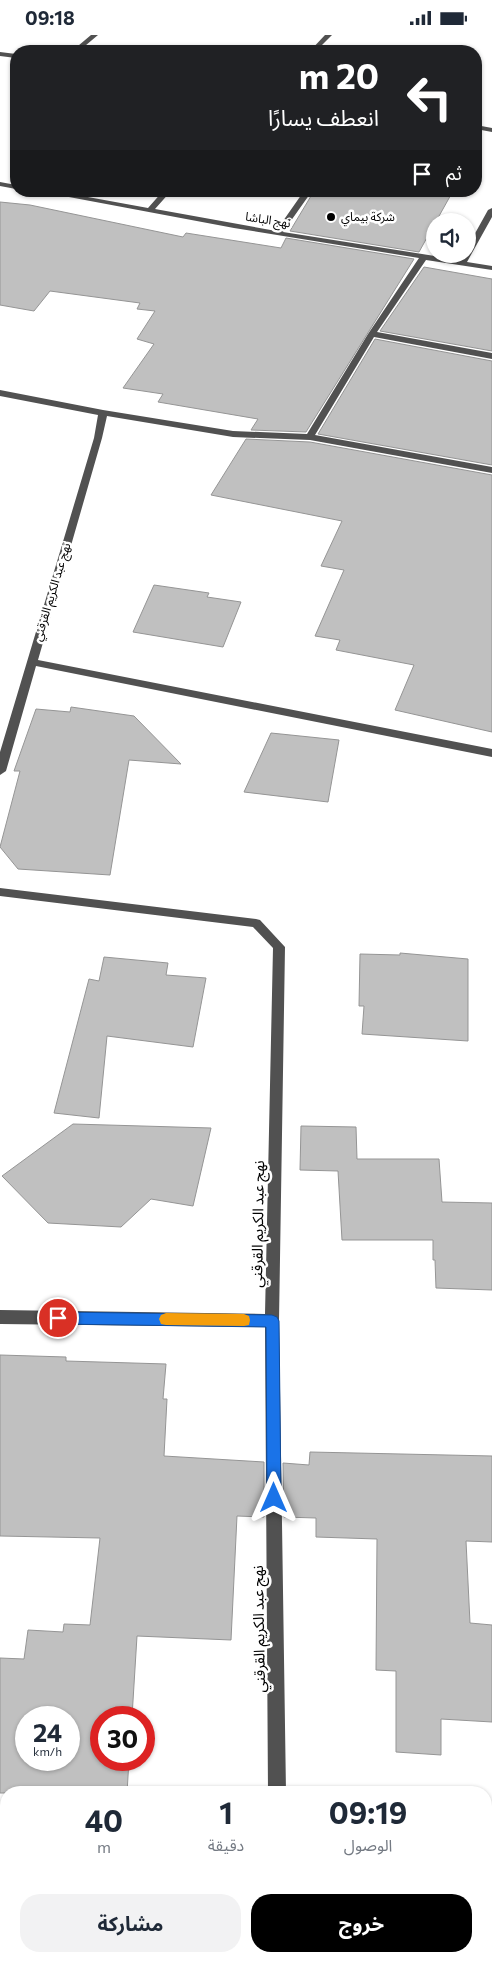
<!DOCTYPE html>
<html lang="ar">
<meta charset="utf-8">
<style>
body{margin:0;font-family:Commissioner,"Noto Sans Arabic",sans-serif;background:#f2f2f3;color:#1f2937;direction:rtl;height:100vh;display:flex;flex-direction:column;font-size:19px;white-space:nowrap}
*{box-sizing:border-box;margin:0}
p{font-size:16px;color:#747a83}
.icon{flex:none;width:28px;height:28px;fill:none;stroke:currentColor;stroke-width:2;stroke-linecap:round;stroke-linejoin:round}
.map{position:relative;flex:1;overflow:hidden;direction:ltr}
.side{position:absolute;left:0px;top:1751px;width:492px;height:176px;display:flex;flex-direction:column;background:#fff;border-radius:20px 20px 0 0;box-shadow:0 1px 4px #0004;direction:rtl}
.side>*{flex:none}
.banner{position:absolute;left:10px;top:10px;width:472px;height:152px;border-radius:20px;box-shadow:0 1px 4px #0004;direction:rtl;background:#202124;color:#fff;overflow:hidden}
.buttons{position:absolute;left:426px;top:178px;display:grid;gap:10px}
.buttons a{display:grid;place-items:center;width:50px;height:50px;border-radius:50%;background:#fff;box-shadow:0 1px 4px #0004;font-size:25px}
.speed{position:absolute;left:15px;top:1671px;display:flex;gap:10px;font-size:25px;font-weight:700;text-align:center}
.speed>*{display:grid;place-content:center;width:65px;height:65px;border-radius:50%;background:#fff;box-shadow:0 1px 4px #0004;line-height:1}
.speed small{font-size:12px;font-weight:400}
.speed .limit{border:8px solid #d22;background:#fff;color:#111}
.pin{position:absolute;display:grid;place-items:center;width:42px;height:42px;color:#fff;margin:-21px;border:2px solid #fff;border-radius:50%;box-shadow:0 1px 5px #0007}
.me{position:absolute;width:55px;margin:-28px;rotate:0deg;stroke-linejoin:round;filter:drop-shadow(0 0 4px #0008)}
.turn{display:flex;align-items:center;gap:18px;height:105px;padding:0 20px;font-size:22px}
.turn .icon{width:65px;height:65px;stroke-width:2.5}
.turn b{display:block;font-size:35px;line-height:42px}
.then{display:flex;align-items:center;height:48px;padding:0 20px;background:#0003;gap:10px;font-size:19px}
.eta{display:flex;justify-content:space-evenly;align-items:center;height:85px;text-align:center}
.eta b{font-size:30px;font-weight:700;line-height:35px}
.action{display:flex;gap:10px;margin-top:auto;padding:10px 20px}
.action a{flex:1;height:58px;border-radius:20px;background:#000;color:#fff;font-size:20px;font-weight:700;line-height:58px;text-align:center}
.action a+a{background:#f2f2f3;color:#1f2937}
.status{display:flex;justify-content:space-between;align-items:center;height:35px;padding:0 25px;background:#fff;direction:ltr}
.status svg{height:14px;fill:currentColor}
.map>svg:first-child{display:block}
</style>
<div class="status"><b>09:18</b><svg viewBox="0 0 49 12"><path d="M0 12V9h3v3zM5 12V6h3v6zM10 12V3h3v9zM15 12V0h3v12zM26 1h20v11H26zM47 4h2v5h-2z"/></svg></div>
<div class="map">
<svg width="492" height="1927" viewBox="0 0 492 1927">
<rect width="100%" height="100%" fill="#fff"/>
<!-- building -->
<path fill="#c0c0c0" stroke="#959595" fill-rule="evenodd" d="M 314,156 L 453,156 L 419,217 L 290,196 Z
M 0,167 L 30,170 L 183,202 L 186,198 L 281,213 L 286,203 L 414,224 L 306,397 L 251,395 L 258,384 L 158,367 L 163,359 L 123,353 L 154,309 L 137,304 L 155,276 L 137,274 L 140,268 L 50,256 L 34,276 L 0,270 Z
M 424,232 L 492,244 L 492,316 L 380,296 Z
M 375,304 L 492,326 L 492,430 L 318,399 Z
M 246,404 L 310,407 L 492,440 L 492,697 L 395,675 L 414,630 L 336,615 L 340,605 L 315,601 L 344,535 L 321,531 L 342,486 L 211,460 Z
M 154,550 L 209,558 L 207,562 L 241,567 L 223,612 L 133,597 Z
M 71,672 L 134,681 L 181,729 L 129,725 L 110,840 L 18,834 L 0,812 L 20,736 L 14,736 L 36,674 L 70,677 Z
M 271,698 L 339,705 L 328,767 L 244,757 Z
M 400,918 L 468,924 L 468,1006 L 362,999 L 364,971 L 359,971 L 360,919 L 400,920 Z
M 104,922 L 168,928 L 166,940 L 206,943 L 193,1012 L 107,1001 L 99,1083 L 54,1078 L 89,944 L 99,946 Z
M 73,1089 L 211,1093 L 193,1171 L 151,1164 L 121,1192 L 48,1188 L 2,1141 Z
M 301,1091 L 356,1092 L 357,1124 L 439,1124 L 442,1167 L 492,1168 L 492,1255 L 436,1253 L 435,1225 L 433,1225 L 433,1205 L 342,1205 L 338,1136 L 300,1135 Z
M 0,1320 L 66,1322 L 66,1326 L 166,1329 L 163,1364 L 167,1364 L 164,1421 L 264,1427 L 264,1482 L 237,1481 L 231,1605 L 137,1601 L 132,1682 L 101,1682 L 101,1725 L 129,1725 L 127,1758 L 0,1758 L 0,1623 L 24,1624 L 28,1595 L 63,1597 L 64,1589 L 90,1590 L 100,1503 L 0,1501 ZM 26,1682 L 69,1682 L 69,1725 L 26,1725 Z
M 310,1417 L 492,1421 L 492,1507 L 466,1506 L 470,1588 L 492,1590 L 492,1687 L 441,1684 L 441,1720 L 396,1717 L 396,1636 L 376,1635 L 377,1504 L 316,1502 L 316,1483 L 284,1482 L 283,1428 L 309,1430 Z"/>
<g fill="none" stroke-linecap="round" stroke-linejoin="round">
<!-- minor -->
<path fill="#515151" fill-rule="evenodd" d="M 91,0 L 98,0 L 79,16 L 72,16 Z
M 325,0 L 332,0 L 316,16 L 310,16 Z
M 0,17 L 16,19 L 16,23 L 0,21 Z
M 476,90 L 492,93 L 492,97 L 476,94 Z
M 0,147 L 16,150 L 16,154 L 0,151 Z
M 37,156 L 55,156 L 148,173 L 163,156 L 171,156 L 155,174 L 276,196 L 304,156 L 312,156 L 283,197 L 460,225 L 463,219 L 468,219 L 468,211 L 488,175 L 492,173 L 492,182 L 467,227 L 492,231 L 492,235 L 426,225 L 377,297 L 492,318 L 492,324 L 374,302 L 315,400 L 492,432 L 492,438 L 310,405 L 233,402 L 107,381 L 102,403 L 38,625 L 492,714 L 492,722 L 36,631 L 6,736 L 0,740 L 0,717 L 94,403 L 98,380 L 0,361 L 0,355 L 103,375 L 233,396 L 307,399 L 368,299 L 419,223 L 234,193 Z
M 0,853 L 256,884 L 260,885 L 285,912 L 279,1286 L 286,1758 L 268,1758 L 265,1292 L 0,1289 L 0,1275 L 265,1279 L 273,913 L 253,892 L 0,861 Z
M 0,1867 L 6,1868 L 6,1886 L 0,1885 Z
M 486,1895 L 492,1896 L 492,1914 L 486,1913 Z"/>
</g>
<!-- route -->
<path fill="#1a73e8" stroke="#114b97" d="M 58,1277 L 272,1280 L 277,1282 L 279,1286 L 281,1463 L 279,1468 L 274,1470 L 269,1468 L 267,1463 L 266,1292 L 58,1289 L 54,1287 L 52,1283 L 54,1279 Z"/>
<!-- slow -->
<path fill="#f59e0b" d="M 166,1278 L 244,1279 L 249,1281 L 250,1285 L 249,1290 L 244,1291 L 166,1290 L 161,1289 L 159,1284 L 161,1280 Z"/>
<!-- markers -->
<circle fill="#000" stroke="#fff" stroke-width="2" cx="331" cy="182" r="5"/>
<g text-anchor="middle" stroke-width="5" stroke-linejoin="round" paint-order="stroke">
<!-- far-poi labels -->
<g font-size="12" fill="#000" stroke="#fff" text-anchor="start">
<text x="341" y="186">شركة بيماي</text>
</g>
<!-- far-street labels -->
<g font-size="12" fill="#000" stroke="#fff">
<text transform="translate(268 185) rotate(9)" y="4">نهج الباشا</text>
<text transform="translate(52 557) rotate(-73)" y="4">نهج عبد الكريم القرقني</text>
</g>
<!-- street labels -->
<g font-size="15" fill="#000" stroke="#fff">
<text transform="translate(258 1189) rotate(-89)" y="5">نهج عبد الكريم القرقني</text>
<text transform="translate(259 1594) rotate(-91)" y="5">نهج عبد الكريم القرقني</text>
</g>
</g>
</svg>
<div class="buttons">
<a><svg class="icon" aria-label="sound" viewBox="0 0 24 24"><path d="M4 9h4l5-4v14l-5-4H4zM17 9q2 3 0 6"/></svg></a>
</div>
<div class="speed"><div>24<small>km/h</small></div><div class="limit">30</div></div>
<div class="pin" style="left:58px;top:1283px;background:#d93025"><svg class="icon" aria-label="arrive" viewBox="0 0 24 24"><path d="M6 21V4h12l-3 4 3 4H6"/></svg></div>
<svg class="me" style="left:274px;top:1463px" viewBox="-20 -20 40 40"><path d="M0-17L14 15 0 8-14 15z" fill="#1a73e8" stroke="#fff" stroke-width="4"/></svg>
<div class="banner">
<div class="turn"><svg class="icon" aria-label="left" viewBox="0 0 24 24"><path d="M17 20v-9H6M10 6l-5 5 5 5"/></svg><div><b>20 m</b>انعطف يسارًا</div></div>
<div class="then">ثم<svg class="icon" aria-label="arrive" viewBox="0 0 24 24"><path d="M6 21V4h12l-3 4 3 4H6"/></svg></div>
</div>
<section class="side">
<div class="eta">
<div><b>09:19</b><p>الوصول</p></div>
<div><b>1</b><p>دقيقة</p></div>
<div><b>40</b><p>m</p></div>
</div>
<div class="action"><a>خروج</a><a>مشاركة</a></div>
</section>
</div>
